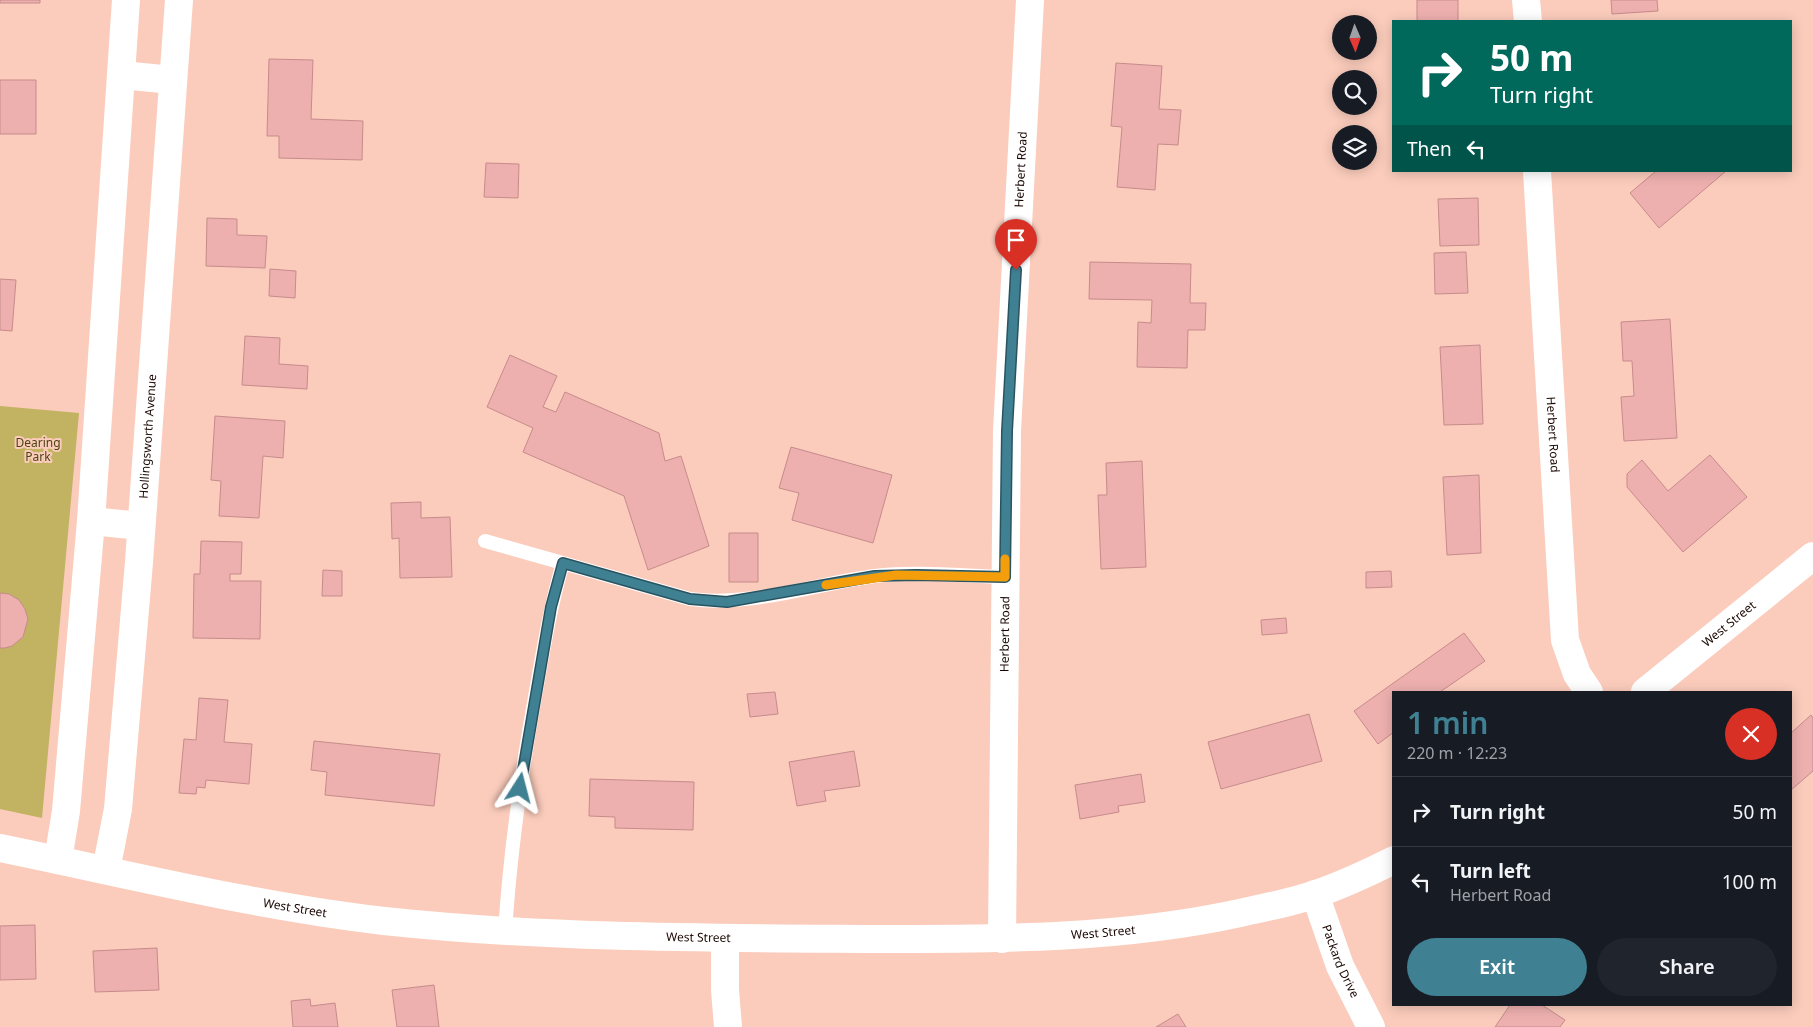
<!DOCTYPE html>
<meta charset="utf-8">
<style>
body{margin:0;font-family:"Noto Sans",sans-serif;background:#20242c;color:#f1f3f6;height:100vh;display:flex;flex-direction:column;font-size:19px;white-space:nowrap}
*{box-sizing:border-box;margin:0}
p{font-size:16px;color:#9ea1a6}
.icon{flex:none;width:28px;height:28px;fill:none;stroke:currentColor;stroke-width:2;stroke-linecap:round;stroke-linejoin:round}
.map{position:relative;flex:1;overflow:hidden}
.panel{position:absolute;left:1392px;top:691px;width:400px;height:315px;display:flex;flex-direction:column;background:#171b24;border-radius:0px;box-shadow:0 2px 12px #0003}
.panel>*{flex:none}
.guide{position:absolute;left:1392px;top:20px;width:400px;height:152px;border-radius:0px;box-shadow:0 2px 12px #0003;background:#00695c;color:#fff;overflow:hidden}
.needle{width:32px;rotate:178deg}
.tools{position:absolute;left:1332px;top:15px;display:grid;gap:10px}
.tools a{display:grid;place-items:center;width:45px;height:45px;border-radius:50%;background:#171b24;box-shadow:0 2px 12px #0003;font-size:25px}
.pin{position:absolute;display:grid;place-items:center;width:42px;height:42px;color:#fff;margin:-51px -21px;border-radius:50% 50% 50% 0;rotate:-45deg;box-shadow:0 0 5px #0007}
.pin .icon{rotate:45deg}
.me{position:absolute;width:55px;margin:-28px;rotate:9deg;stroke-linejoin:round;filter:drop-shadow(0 0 4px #0008)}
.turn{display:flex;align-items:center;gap:18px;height:105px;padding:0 15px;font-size:22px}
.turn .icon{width:65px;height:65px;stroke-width:2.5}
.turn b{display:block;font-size:35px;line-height:42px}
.then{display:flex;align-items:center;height:48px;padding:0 15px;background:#0003;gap:10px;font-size:19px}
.round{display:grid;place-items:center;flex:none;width:52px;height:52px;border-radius:26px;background:#20242c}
.summary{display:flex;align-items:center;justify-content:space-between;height:85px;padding:0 15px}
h1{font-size:30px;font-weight:600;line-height:38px;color:#408093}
.button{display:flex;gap:10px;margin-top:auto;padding:10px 15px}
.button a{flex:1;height:58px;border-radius:30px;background:#408093;color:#fff;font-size:20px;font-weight:600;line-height:58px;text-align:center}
.button a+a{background:#20242c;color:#f1f3f6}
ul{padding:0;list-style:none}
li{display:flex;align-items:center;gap:15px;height:70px;padding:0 15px;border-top:1px solid #363941}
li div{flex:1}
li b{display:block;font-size:19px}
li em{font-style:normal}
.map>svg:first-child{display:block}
</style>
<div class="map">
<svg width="1813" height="1027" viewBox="0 0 1813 1027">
<rect width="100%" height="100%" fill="#fbccbc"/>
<!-- green -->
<path fill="#c1b362" d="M 0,406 L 79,413 L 42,818 L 0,809 Z"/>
<!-- building -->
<path fill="#edb0af" stroke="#c68b8b" d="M 0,0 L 40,0 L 40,3 L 0,3 Z
M 1417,0 L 1458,0 L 1458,21 L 1417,21 Z
M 1611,0 L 1657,0 L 1658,11 L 1612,14 Z
M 269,59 L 313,60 L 311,119 L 363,121 L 362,160 L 279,158 L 279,136 L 267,136 Z
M 1116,63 L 1162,66 L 1159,109 L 1181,110 L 1178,145 L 1158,144 L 1155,190 L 1117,187 L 1122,127 L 1111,126 Z
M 0,80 L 36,80 L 36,134 L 0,134 Z
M 486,163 L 519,164 L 518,198 L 484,197 Z
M 1656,171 L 1726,171 L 1659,228 L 1630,193 Z
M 1478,198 L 1479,245 L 1440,246 L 1438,199 Z
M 207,218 L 237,219 L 237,235 L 267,236 L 265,268 L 206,266 Z
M 1466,252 L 1468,293 L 1435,294 L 1434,253 Z
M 1090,262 L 1191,264 L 1190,303 L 1206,303 L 1205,330 L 1188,330 L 1187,368 L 1137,367 L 1138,322 L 1151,323 L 1152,300 L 1089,299 Z
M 270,269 L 296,271 L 295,298 L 269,296 Z
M 0,279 L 16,280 L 12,331 L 0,330 Z
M 1670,319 L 1677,438 L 1624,441 L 1621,397 L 1634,396 L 1632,361 L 1623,361 L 1621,322 Z
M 245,336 L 280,338 L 279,364 L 308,366 L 307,389 L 242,385 Z
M 1480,345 L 1483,424 L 1444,425 L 1440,347 Z
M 510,355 L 557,376 L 543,407 L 556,412 L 565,392 L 659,433 L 665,461 L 681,456 L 709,546 L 648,570 L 624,496 L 523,452 L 533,428 L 487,407 Z
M 215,416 L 285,421 L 283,458 L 263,456 L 259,518 L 219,516 L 221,481 L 211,480 Z
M 791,447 L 892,475 L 873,543 L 792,520 L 799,493 L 779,488 Z
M 1710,455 L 1747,497 L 1683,552 L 1627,487 L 1627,474 L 1642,460 L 1668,491 Z
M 1142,461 L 1146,567 L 1101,569 L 1098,495 L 1107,495 L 1106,463 Z
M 1479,475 L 1481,553 L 1447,555 L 1443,477 Z
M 421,502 L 421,518 L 450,517 L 452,577 L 400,578 L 399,538 L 392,539 L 391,503 Z
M 729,533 L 758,533 L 758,582 L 729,582 Z
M 201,541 L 242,542 L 241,574 L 230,574 L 230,581 L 261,581 L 260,639 L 193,638 L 194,574 L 200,574 Z
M 323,570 L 342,571 L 342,596 L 322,596 Z
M 1391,571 L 1392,587 L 1366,588 L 1366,572 Z
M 0,593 L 9,594 L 19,600 L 25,609 L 28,619 L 23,637 L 12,646 L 5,648 L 0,648 Z
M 1286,618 L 1287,633 L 1262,635 L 1261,620 Z
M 1464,633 L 1485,661 L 1440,692 L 1394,692 L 1394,732 L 1378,744 L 1354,711 Z
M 775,692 L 778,714 L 750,717 L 747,694 Z
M 199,698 L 228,700 L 224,742 L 252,744 L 249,784 L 206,780 L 205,788 L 197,787 L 196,794 L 179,793 L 184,739 L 196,740 Z
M 1309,714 L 1322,761 L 1221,789 L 1208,742 Z
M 1811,715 L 1813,718 L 1813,771 L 1791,790 L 1791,733 Z
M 314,741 L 440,754 L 434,806 L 325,795 L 327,772 L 311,770 Z
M 854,751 L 860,786 L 824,791 L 826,801 L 797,806 L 789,762 Z
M 1141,774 L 1145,802 L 1118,806 L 1119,812 L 1080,819 L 1075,785 Z
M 590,779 L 694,782 L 693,830 L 615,828 L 615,817 L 589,816 Z
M 35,925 L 36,979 L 0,980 L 0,926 Z
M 157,948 L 159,990 L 95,992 L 93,951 Z
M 434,985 L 439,1027 L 397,1027 L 392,990 Z
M 310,999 L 311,1006 L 335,1003 L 338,1027 L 293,1027 L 291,1001 Z
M 1510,1005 L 1542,1005 L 1565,1020 L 1560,1027 L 1495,1027 Z
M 1178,1014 L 1186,1027 L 1156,1027 Z"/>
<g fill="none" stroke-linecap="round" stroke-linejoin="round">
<!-- lane -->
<path stroke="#fff" stroke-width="14" d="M 485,541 L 690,599 C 753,607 813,584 875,576 C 917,571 962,576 1005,577
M 505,932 C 510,853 521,775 535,697 C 543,652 550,607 563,563"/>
<!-- street -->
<g stroke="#fff" stroke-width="28">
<path d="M 1526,0 L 1528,21"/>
<path id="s1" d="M 1537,171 L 1565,640 L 1577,674 L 1589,692"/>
<path id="s2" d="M 1315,894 L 1340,966 L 1371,1027"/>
<path d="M 725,938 L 725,990 L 728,1027"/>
<path id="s3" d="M 1002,939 L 1007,431 L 1030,0"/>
</g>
<!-- secondary -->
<g stroke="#fff" stroke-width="28">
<path d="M 121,75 L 173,80"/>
<path d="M 91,521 L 141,526"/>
<path id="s4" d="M 1645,692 L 1813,556"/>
<path id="s5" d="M 0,848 C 127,874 254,906 384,921 C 544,938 704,938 865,939 C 991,939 1116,940 1240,913 C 1265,907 1291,903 1316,894 C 1342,885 1368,873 1394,860"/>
<path d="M 58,860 L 66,811 L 91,521 L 126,0"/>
<path id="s6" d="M 106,870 L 118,809 L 139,562 L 179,0"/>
</g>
</g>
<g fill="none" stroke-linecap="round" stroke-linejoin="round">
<defs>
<path id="route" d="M 520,788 L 551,607 L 563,563 L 690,599 L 727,602 L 875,576 L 916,575 L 1005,577 L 1007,431 L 1016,270"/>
</defs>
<!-- route casing -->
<use href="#route" stroke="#2a5360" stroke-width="12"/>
<!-- route -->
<use href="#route" stroke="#408093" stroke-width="9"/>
<!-- slow -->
<path stroke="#f59e0b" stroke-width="9" d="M 826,585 L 896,575 L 1005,577 L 1005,559"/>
</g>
<g text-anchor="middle" stroke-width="4" stroke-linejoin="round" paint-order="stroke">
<!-- street labels -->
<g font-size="12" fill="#190602" stroke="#fbccbc">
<text dy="4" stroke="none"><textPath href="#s3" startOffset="770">Herbert Road</textPath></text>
<text dy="4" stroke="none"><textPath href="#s1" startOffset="264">Herbert Road</textPath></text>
<text dy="4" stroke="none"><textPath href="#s6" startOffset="436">Hollingsworth Avenue</textPath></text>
<text dy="4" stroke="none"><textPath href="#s4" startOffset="108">West Street</textPath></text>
<text dy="4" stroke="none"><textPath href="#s3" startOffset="305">Herbert Road</textPath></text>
<text dy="4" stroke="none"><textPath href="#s5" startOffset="301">West Street</textPath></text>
<text dy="4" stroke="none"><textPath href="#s5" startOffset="1111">West Street</textPath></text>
<text dy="4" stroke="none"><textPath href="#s5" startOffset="706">West Street</textPath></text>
<text dy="4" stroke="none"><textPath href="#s2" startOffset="72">Packard Drive</textPath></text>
</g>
<!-- park labels -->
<g font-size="12" fill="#4b4312" stroke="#fbccbc">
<text x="38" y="447">Dearing<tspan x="38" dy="14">Park</tspan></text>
</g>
</g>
</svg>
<div class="tools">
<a><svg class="needle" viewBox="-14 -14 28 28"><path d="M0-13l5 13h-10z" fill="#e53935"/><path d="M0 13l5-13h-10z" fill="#9ea1a6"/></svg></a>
<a><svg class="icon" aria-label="search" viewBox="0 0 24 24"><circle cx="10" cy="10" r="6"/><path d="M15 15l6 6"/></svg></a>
<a><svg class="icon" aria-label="layers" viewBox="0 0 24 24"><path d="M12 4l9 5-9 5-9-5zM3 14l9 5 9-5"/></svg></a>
</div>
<div class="pin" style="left:1016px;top:270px;background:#d93025"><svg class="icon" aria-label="arrive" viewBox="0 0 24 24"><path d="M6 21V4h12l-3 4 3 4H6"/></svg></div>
<svg class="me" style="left:520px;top:788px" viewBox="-20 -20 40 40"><path d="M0-17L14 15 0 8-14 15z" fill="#408093" stroke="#fff" stroke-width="4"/></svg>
<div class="guide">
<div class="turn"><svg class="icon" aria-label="right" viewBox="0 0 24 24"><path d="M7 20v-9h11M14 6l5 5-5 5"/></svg><div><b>50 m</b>Turn right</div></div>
<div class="then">Then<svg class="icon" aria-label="left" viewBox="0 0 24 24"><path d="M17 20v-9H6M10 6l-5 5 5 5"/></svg></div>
</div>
<section class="panel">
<div class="summary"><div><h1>1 min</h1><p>220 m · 12:23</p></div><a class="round" style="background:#d93025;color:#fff"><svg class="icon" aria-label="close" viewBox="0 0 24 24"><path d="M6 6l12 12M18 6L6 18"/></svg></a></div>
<ul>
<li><svg class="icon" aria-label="right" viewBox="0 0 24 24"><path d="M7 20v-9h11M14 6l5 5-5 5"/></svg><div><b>Turn right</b></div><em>50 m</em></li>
<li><svg class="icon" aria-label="left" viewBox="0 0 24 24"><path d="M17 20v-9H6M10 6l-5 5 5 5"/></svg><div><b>Turn left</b><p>Herbert Road</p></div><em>100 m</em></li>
</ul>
<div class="button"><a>Exit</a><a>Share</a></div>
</section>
</div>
